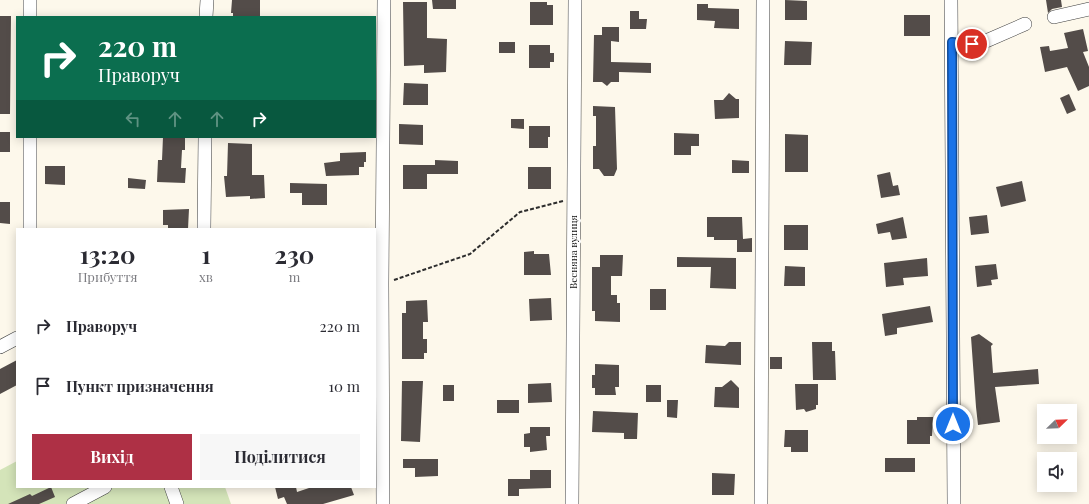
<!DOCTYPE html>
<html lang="uk">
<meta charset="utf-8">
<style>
body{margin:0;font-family:"Playfair Display",serif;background:#f7f7f7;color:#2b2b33;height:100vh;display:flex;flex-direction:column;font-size:15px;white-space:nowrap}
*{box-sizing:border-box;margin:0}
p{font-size:13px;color:#7c7c81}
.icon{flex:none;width:22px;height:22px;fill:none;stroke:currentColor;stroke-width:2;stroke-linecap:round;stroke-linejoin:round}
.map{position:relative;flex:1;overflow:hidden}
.details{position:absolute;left:16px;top:228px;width:360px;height:260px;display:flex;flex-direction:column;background:#fff;border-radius:0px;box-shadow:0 2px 10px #0003}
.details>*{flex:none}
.banner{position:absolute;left:16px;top:16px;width:360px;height:122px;border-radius:0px;box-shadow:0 2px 10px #0003;background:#0b6e4f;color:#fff;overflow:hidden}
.needle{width:26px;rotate:67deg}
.controls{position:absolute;left:1037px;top:404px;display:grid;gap:8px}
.controls a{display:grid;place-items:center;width:40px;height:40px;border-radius:0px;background:#fff;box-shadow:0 2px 10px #0003;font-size:20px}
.pin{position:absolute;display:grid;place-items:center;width:34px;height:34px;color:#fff;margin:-17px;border:2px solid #fff;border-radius:50%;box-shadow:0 1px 4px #0007}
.me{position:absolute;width:44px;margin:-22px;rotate:0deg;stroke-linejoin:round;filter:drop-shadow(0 0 3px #0008)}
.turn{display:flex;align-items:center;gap:14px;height:84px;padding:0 16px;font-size:18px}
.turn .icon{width:52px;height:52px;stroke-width:2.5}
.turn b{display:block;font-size:28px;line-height:34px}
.lanes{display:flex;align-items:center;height:38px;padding:0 16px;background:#0003;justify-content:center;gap:20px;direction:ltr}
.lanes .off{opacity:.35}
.eta{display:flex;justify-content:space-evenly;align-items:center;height:68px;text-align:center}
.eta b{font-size:24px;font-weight:700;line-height:28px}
.primary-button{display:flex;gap:8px;margin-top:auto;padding:8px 16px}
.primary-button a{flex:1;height:46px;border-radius:0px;background:#ae3045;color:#fff;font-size:16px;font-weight:700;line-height:46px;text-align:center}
.primary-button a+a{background:#f7f7f7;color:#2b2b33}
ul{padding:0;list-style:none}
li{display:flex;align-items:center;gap:12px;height:60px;padding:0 16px}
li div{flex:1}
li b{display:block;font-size:15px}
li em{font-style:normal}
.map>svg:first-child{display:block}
</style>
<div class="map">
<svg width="1089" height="504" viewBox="0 0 1089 504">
<rect width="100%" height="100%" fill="#fdf8eb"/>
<!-- green -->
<path fill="#d4e4b9" d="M 17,461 L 17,487 L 225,487 L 231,504 L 0,504 L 0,470 Z"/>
<!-- building -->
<path fill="#534c49" d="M 232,0 L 260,0 L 260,17 L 233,17 L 233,13 L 231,13 Z
M 432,0 L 456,0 L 456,9 L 433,9 Z
M 785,0 L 807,1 L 807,20 L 785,20 Z
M 1046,0 L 1061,0 L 1062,7 L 1052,9 L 1048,13 Z
M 403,2 L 427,2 L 427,38 L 447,39 L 446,72 L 424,73 L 424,65 L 404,66 Z
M 530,2 L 547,2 L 547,5 L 553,5 L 553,25 L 530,25 Z
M 697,4 L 708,4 L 708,8 L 739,9 L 739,29 L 714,28 L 715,21 L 697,20 Z
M 630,11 L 639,11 L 639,19 L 647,19 L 646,29 L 630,29 Z
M 904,15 L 930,15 L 930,36 L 904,36 Z
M 0,16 L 11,16 L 10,114 L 0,114 Z
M 602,27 L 619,27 L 619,42 L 611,41 L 611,62 L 651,63 L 651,73 L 619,72 L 619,82 L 611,82 L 607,86 L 602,82 L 593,82 L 594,35 L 602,35 Z
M 1083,29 L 1088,51 L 1083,52 L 1089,67 L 1089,86 L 1078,91 L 1067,67 L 1045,72 L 1040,47 L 1049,46 L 1050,51 L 1068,48 L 1064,33 Z
M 785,41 L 812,42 L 811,65 L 784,65 Z
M 499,42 L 515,42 L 515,53 L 499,53 Z
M 529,45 L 550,45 L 550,53 L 554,53 L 554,62 L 550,62 L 550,68 L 529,68 Z
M 404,83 L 428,84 L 428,105 L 403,105 Z
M 729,93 L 736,99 L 739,99 L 739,118 L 715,119 L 714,100 L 723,100 Z
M 1069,94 L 1076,110 L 1067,114 L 1060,98 Z
M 593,106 L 615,107 L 617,169 L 614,176 L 604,176 L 599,169 L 593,169 L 593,146 L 596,146 L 596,116 L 593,116 Z
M 511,119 L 524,119 L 524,129 L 511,128 Z
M 399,124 L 423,125 L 423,145 L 399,144 Z
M 529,126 L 550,126 L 550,137 L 548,137 L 548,148 L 529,148 Z
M 0,132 L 10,132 L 10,152 L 0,152 Z
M 674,133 L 699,134 L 699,146 L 691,146 L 691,155 L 674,155 Z
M 785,134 L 808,135 L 808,172 L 785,172 Z
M 163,137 L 185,137 L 185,150 L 182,150 L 181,168 L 186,168 L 185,183 L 157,182 L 158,160 L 162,160 Z
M 228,143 L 252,144 L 252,175 L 264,175 L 265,198 L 250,199 L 250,196 L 226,197 L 224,176 L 227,176 Z
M 366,152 L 366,162 L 364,162 L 364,167 L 359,167 L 359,175 L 326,176 L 324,163 L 340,161 L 340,153 Z
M 435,160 L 458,161 L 458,174 L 427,174 L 427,189 L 403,189 L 403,165 L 435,165 Z
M 732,160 L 749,161 L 749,173 L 732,173 Z
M 45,166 L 65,166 L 65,185 L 45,184 Z
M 528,167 L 551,167 L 551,189 L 528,189 Z
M 890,172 L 893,186 L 898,185 L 900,195 L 881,198 L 877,175 Z
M 128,178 L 146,180 L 145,189 L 128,188 Z
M 1022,181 L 1026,201 L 1001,207 L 996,187 Z
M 290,183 L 327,184 L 327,205 L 302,205 L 302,193 L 290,193 Z
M 0,202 L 10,202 L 10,224 L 0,223 Z
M 189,209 L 188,229 L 168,229 L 168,225 L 163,225 L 163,210 Z
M 987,215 L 989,233 L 971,235 L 969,217 Z
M 707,217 L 742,217 L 743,239 L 752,238 L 752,252 L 737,252 L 737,240 L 714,240 L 714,237 L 707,237 Z
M 903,217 L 907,238 L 892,240 L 890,232 L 878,234 L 876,224 Z
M 784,225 L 808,225 L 808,250 L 784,250 Z
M 534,251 L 534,254 L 549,254 L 551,275 L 524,275 L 524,252 Z
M 600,255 L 623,255 L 622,276 L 611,276 L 611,295 L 617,295 L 617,303 L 620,303 L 620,322 L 595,321 L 595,311 L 592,311 L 592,267 L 600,267 Z
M 677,257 L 736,258 L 736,289 L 710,288 L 711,267 L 677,267 Z
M 927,258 L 928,276 L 903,278 L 904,285 L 886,287 L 884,263 Z
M 996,264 L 998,279 L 991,280 L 992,285 L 977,287 L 975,266 Z
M 785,266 L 805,267 L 805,286 L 784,286 Z
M 650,289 L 666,289 L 666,310 L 650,310 Z
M 551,298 L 552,320 L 530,321 L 529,299 Z
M 427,300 L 428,322 L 423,322 L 423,339 L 427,339 L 427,353 L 424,353 L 424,359 L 402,359 L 402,313 L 406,313 L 406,301 Z
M 930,306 L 933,322 L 897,328 L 897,334 L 885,336 L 882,314 Z
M 979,334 L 993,344 L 991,346 L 993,373 L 1038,369 L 1039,384 L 995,387 L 1000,422 L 978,425 L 976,407 L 971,337 Z
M 729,342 L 741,342 L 741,365 L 705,363 L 706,345 L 725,346 Z
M 812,342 L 832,342 L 832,351 L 835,351 L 836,380 L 813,380 Z
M 770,357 L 782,357 L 782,369 L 770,369 Z
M 17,360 L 17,385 L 0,394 L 0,369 Z
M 595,364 L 619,365 L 619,387 L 615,387 L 616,395 L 595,395 L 595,388 L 592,388 L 592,375 L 595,375 Z
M 731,380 L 739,388 L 739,408 L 714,407 L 715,387 L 722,387 Z
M 402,381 L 423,381 L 420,442 L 401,441 Z
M 551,383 L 552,402 L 528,403 L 528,384 Z
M 795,384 L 818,384 L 818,405 L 816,405 L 816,409 L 806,412 L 804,409 L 796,410 Z
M 443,385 L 454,385 L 454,401 L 443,401 Z
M 646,385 L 661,385 L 661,402 L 646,402 Z
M 497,400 L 519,400 L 519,413 L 497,413 Z
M 667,400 L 678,400 L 677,418 L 667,417 Z
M 593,411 L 638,413 L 637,439 L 624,439 L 624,433 L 592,432 Z
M 917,417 L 933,417 L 932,436 L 930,436 L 930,444 L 907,444 L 907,420 L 917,420 Z
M 530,427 L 550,427 L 550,436 L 546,436 L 547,450 L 530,452 L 530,447 L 524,447 L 524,434 L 530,433 Z
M 785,430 L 808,430 L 808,452 L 791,452 L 791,447 L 784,447 Z
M 885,458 L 915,458 L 915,472 L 885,472 Z
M 403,459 L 438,459 L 438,476 L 415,477 L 415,468 L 403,468 Z
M 530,470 L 551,470 L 551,488 L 519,489 L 519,496 L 508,496 L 508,479 L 530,479 Z
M 712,473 L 735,474 L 734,495 L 712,495 Z
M 51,487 L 55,497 L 39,504 L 8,504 L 30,494 L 32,496 Z
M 275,487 L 296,487 L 297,492 L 312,487 L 351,487 L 354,495 L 323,504 L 287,504 L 284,497 L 278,499 Z"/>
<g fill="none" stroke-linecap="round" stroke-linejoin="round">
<defs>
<path id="minor" d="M 951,0 L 954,504
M 30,17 L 30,0
M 206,17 L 207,0
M 1054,17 L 1089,9
M 952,42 L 972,44 L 986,41 L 1025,24
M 30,229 L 30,137
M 204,229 L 205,137
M 0,347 L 17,338
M 171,487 L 177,504
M 73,504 L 105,487
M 383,504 L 382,284 L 384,0
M 572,504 L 575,0
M 761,504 L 763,0"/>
</defs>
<!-- minor casing -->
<use href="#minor" stroke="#3e3e3e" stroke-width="14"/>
<!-- path -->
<path stroke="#2d2d2d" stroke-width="2" stroke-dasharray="4 2" stroke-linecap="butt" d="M 394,280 L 470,254 L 520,212 L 563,201"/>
<!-- minor -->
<use href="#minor" stroke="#fff" stroke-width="13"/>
</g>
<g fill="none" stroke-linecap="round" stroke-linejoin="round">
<defs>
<path id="route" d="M 953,424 L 952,42 L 972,44"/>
</defs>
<!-- route casing -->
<use href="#route" stroke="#114b97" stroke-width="10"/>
<!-- route -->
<use href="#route" stroke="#1a73e8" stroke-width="7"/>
</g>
<g text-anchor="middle" stroke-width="4" stroke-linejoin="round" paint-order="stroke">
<!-- street labels -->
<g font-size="10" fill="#0b0b0b" stroke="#fff">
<text transform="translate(573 252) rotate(-90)" y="4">Весняна вулиця</text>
</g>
</g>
</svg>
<div class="controls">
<a><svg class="needle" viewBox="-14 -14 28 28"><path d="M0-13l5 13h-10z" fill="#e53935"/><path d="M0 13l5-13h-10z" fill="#7c7c81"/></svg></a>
<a><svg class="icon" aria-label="sound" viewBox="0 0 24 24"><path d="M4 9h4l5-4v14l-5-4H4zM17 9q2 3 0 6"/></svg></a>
</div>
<div class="pin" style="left:972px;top:44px;background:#d93025"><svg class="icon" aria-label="arrive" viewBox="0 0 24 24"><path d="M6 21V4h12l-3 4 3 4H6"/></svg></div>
<svg class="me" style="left:953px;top:424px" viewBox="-20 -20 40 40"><circle r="17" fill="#1a73e8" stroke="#fff" stroke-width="3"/><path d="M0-11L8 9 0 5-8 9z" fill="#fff"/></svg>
<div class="banner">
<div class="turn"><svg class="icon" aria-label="right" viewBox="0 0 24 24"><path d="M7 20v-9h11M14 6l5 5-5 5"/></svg><div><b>220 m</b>Праворуч</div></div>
<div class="lanes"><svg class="icon off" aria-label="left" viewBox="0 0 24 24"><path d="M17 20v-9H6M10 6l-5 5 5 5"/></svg><svg class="icon off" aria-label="ahead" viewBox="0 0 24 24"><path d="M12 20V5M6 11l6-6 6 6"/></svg><svg class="icon off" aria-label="ahead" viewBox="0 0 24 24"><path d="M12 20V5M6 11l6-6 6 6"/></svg><svg class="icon" aria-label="right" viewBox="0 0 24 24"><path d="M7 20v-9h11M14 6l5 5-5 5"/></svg></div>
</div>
<section class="details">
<div class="eta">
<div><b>13:20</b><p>Прибуття</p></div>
<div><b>1</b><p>хв</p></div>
<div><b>230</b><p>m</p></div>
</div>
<ul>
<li><svg class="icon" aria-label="right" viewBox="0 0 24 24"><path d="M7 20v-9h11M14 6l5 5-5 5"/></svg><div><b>Праворуч</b></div><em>220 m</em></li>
<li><svg class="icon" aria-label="arrive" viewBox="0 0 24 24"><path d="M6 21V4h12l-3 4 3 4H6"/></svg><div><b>Пункт призначення</b></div><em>10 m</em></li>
</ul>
<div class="primary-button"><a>Вихід</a><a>Поділитися</a></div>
</section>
</div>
